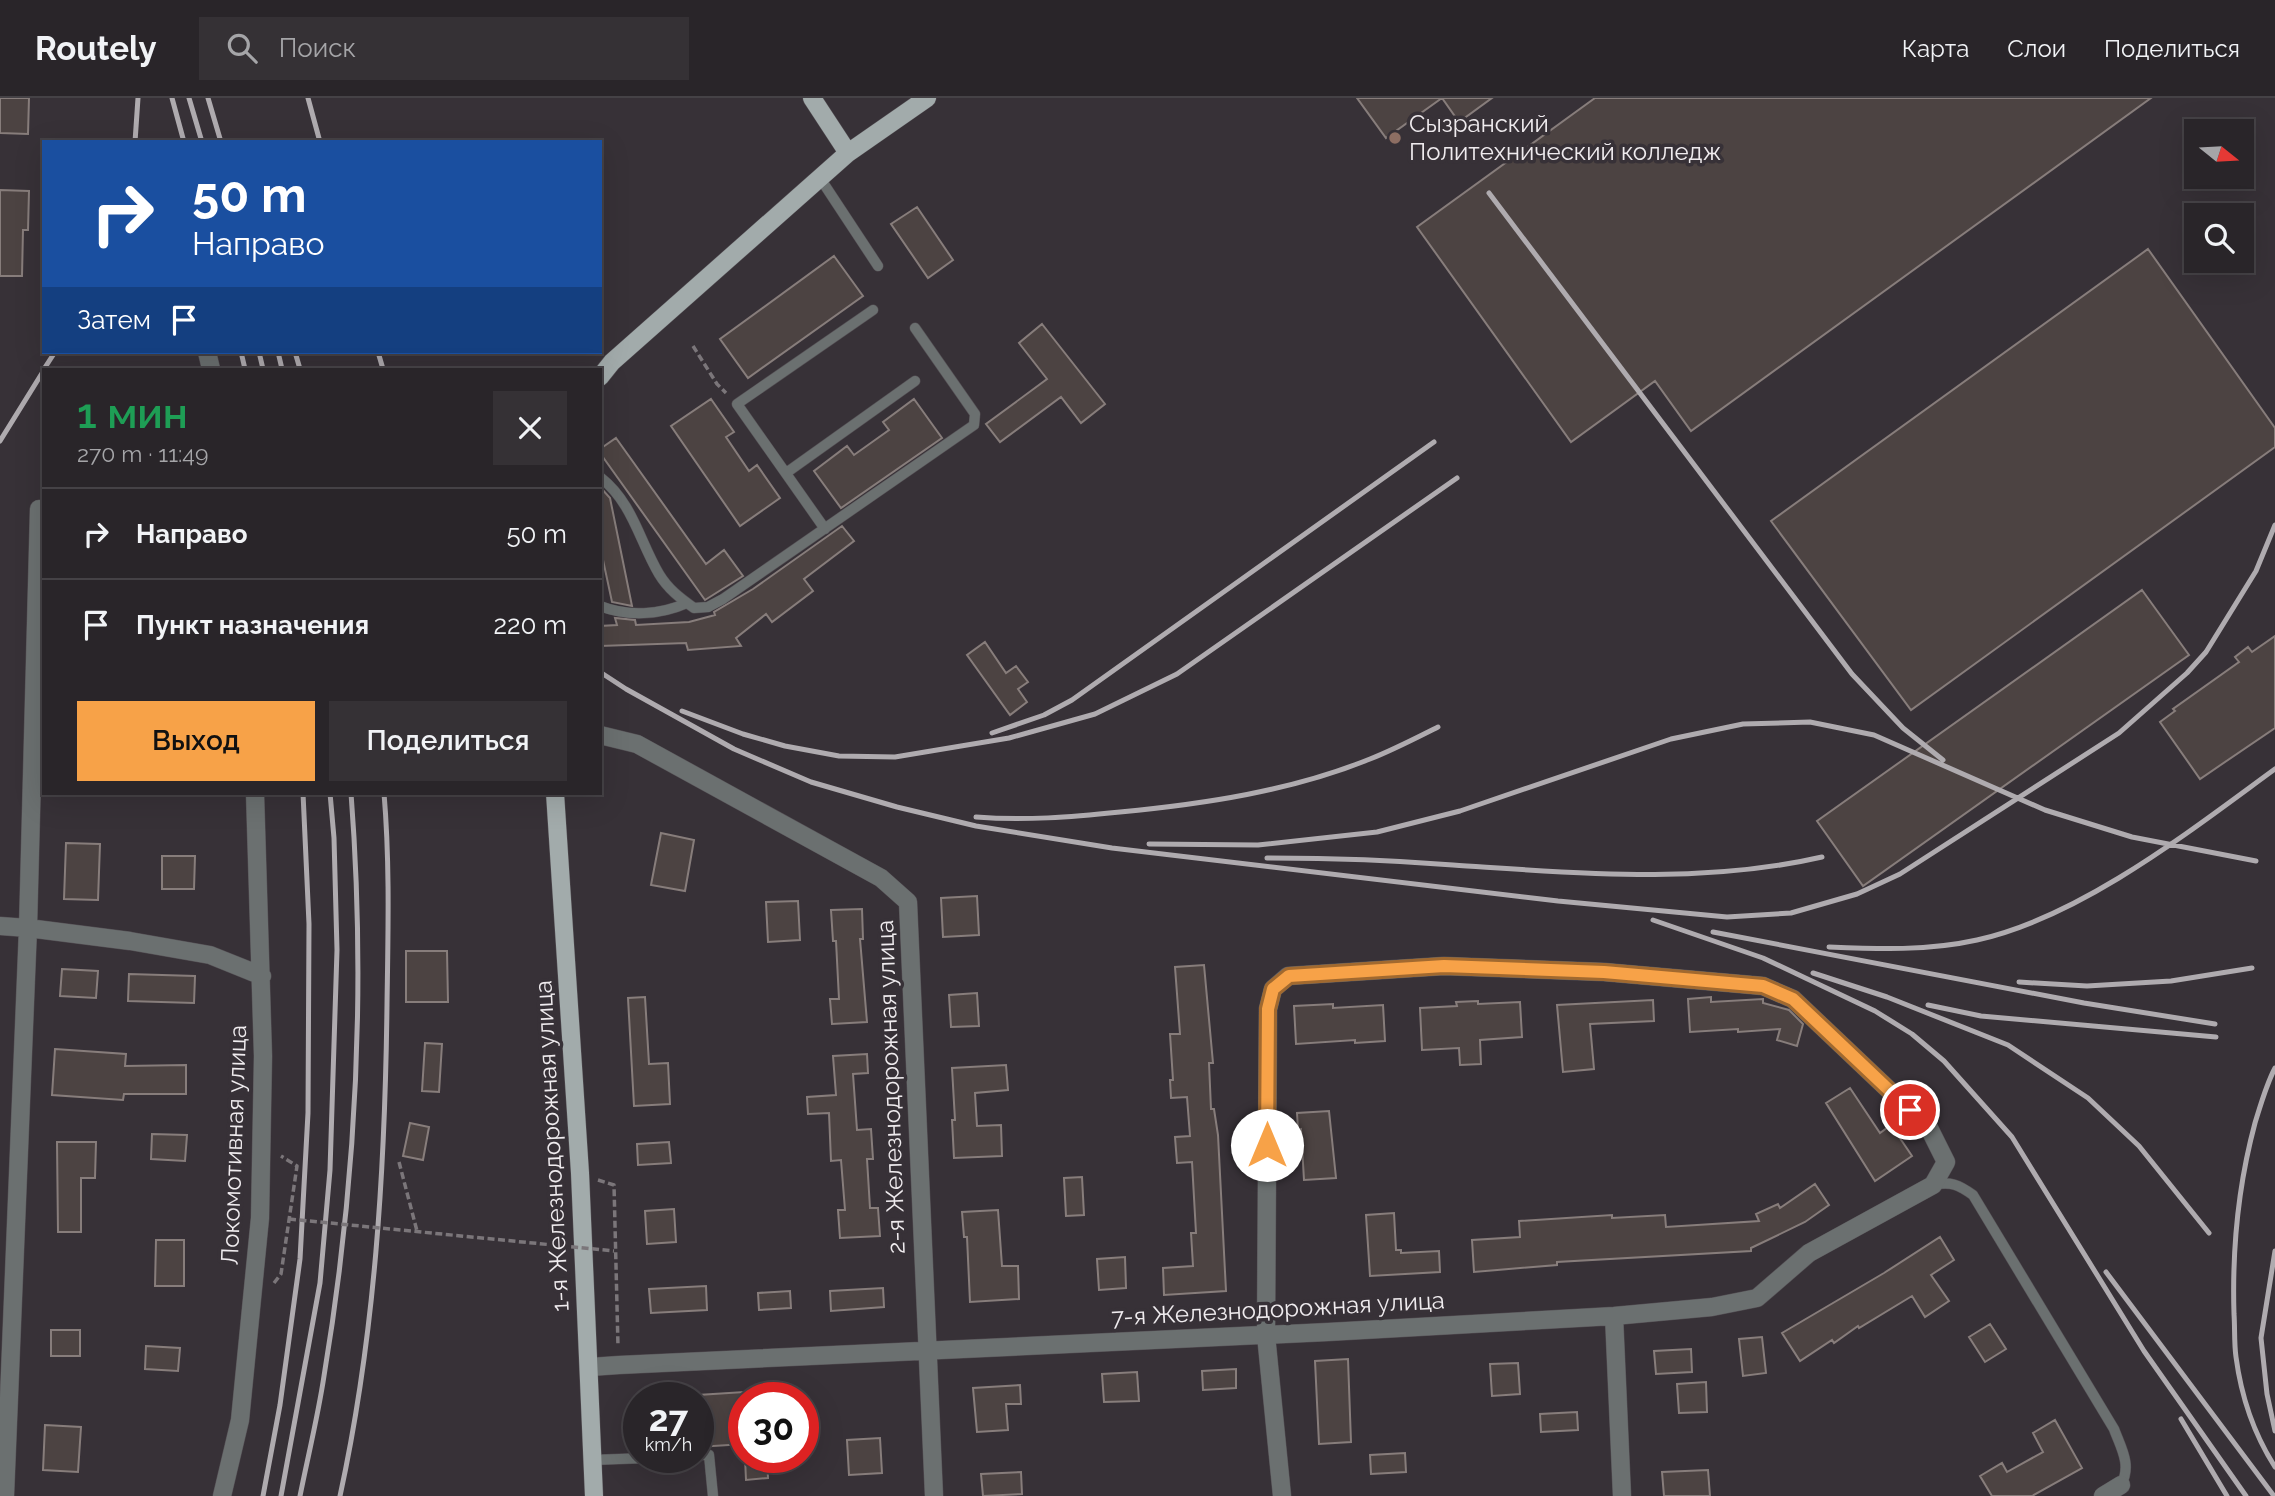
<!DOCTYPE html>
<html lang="ru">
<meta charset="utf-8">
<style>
body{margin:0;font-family:Raleway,sans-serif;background:#353135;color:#f1f3f6;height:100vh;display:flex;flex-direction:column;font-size:26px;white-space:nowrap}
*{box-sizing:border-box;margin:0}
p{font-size:23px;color:#a5a5a8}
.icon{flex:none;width:38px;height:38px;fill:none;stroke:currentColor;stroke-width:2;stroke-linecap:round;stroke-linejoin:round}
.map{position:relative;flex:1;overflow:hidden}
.sheet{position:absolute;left:42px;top:270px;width:560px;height:427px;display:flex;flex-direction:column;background:#292529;border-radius:0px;box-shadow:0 7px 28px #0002,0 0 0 2px #454246}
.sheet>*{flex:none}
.banner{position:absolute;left:42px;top:42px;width:560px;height:214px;border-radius:0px;box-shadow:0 7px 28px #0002,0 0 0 2px #454246;background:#1a4fa0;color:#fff;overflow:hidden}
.needle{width:46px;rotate:108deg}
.fabs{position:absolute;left:2184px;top:21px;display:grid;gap:14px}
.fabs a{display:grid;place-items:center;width:70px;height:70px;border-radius:0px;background:#292529;box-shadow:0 7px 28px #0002,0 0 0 2px #454246;font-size:35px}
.speed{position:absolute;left:623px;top:1284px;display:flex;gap:14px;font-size:35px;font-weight:700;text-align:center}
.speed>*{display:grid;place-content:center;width:91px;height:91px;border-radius:50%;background:#292529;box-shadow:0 7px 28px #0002,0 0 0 2px #454246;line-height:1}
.speed small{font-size:18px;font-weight:400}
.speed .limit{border:10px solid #d22;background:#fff;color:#111}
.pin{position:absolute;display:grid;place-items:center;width:60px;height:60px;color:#fff;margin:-30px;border:4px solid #fff;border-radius:50%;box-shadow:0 2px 7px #0007}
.me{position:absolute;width:77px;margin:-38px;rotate:0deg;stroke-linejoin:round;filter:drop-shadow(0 0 5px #0008)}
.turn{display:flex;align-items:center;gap:24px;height:147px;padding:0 35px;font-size:32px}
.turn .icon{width:91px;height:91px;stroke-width:2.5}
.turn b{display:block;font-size:49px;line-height:60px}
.then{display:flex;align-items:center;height:66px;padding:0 35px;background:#0003;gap:14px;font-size:26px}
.round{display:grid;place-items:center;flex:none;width:74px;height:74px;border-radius:0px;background:#353135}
.headline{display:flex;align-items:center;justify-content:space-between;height:119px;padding:0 35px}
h1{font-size:42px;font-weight:600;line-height:52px;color:#1e9e55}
.action{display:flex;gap:14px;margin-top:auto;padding:14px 35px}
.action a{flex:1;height:80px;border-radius:0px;background:#f7a248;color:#111;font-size:28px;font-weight:600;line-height:80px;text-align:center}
.action a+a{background:#353135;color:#f1f3f6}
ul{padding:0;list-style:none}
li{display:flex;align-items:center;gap:21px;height:91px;padding:0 35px;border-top:2px solid #454246}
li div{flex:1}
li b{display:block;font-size:26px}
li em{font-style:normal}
header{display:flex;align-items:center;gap:42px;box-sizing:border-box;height:98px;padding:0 35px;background:#292529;border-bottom:2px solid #454246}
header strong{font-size:33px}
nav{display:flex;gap:38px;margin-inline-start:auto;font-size:24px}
.search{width:490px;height:63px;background:#353135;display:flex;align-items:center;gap:18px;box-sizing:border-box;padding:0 24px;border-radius:0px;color:#a5a5a8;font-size:26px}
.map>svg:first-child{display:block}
</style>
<header>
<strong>Routely</strong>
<div class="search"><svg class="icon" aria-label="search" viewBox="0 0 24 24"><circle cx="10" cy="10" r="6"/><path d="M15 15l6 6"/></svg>Поиск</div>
<nav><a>Карта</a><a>Слои</a><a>Поделиться</a></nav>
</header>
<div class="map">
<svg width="2275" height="1398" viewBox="0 0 2275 1398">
<rect width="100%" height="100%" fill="#373137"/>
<!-- building -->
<path fill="#4c4342" stroke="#877d7b" stroke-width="2" d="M 0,0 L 29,0 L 28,36 L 0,35 Z
M 1357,0 L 1492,0 L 1459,24 L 1442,0 L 1386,40 Z
M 1595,0 L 2151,0 L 1691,333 L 1655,283 L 1571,344 L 1417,129 Z
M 0,92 L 29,93 L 28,132 L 23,132 L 22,178 L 0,178 Z
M 917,109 L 953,162 L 928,180 L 891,126 Z
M 2148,151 L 2275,330 L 2275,349 L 1911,612 L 1771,423 Z
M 834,158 L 863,198 L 748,280 L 720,241 Z
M 1042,226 L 1105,306 L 1081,325 L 1061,299 L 1000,344 L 986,326 L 1047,281 L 1019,245 Z
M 711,301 L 734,334 L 726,339 L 749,373 L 757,367 L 780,400 L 740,428 L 671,328 Z
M 914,301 L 942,340 L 841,410 L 814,373 L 847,348 L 854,357 L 889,332 L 883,324 Z
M 616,340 L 706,466 L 724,452 L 743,478 L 705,502 L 600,355 L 600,351 Z
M 601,390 L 610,400 L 632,508 L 612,504 L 600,448 Z
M 842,428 L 854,443 L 804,481 L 813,493 L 772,524 L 766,516 L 736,540 L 741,548 L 688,552 L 686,545 L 600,548 L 600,528 L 617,527 L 615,520 L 635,522 L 636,527 L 689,524 L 715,517 L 714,514 L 753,491 Z
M 2142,492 L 2189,557 L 1863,788 L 1817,723 Z
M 2275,538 L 2275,630 L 2200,681 L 2160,624 L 2175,613 L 2173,611 L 2239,564 L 2235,559 L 2248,549 L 2252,554 Z
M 985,544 L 1006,575 L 1016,568 L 1028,584 L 1018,591 L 1027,604 L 1010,617 L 967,557 Z
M 661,735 L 694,742 L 685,793 L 651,787 Z
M 66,745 L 100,746 L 98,802 L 64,801 Z
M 162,758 L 195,758 L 194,791 L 162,791 Z
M 977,798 L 979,837 L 943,839 L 941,800 Z
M 798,803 L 800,842 L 768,844 L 766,804 Z
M 862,811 L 863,841 L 860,841 L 867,924 L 832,926 L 830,901 L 839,901 L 836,843 L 833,843 L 831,812 Z
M 406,853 L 447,853 L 448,904 L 406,904 Z
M 1204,867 L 1213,965 L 1209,965 L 1211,1011 L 1214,1011 L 1218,1037 L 1226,1193 L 1164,1197 L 1163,1170 L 1193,1168 L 1191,1135 L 1196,1135 L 1192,1064 L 1177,1065 L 1175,1039 L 1190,1038 L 1187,999 L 1171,1000 L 1170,982 L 1173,982 L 1170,936 L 1180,936 L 1175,869 Z
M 62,871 L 98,873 L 96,900 L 60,898 Z
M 129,876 L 195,878 L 194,905 L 128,903 Z
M 977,895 L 979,928 L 951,929 L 949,897 Z
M 645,899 L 649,966 L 668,965 L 670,1006 L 634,1008 L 628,900 Z
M 1711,899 L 1711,904 L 1763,901 L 1763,905 L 1789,912 L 1803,926 L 1797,948 L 1777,942 L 1780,931 L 1738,934 L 1738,931 L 1690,934 L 1688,901 Z
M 1653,902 L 1654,923 L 1590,926 L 1594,971 L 1563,974 L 1557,907 Z
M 1478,903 L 1478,906 L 1520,904 L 1522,939 L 1480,942 L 1481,966 L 1460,967 L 1459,950 L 1422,952 L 1420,910 L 1457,908 L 1456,904 Z
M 1333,906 L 1333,910 L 1383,907 L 1385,943 L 1355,945 L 1355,942 L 1296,946 L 1294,908 Z
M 425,945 L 442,946 L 439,994 L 422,993 Z
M 55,951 L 126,956 L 125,968 L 186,967 L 186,996 L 124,996 L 123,1002 L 52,997 Z
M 867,956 L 868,975 L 853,976 L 857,1032 L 871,1031 L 873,1061 L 867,1061 L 870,1110 L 878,1110 L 880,1138 L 840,1140 L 838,1112 L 845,1112 L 841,1062 L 831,1063 L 829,1015 L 808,1016 L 807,999 L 836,997 L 833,958 Z
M 1006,967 L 1008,992 L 975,995 L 977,1028 L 1001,1027 L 1002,1058 L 954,1060 L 952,1022 L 955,1022 L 952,970 Z
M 1850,990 L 1880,1035 L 1891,1027 L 1912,1058 L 1875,1083 L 1826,1005 Z
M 1329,1013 L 1336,1080 L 1304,1082 L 1301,1031 L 1298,1032 L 1297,1015 Z
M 410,1025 L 429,1029 L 423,1062 L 403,1058 Z
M 152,1036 L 187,1037 L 185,1063 L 151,1061 Z
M 57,1044 L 96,1044 L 95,1080 L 81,1080 L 81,1134 L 58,1134 Z
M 669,1044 L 671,1065 L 638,1067 L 637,1046 Z
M 1082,1079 L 1084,1117 L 1066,1118 L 1064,1080 Z
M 1815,1086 L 1829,1107 L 1805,1124 L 1751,1150 L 1751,1153 L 1557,1164 L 1557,1167 L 1474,1174 L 1472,1142 L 1520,1139 L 1519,1123 L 1612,1117 L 1612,1120 L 1665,1117 L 1666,1129 L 1759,1123 L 1756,1116 L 1778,1106 L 1780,1110 Z
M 674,1111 L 676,1144 L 647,1146 L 645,1113 Z
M 998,1112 L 1002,1168 L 1018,1168 L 1019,1201 L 970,1204 L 967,1139 L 964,1139 L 962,1114 Z
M 1394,1115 L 1396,1152 L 1401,1152 L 1401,1155 L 1439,1153 L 1440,1174 L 1370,1178 L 1366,1117 Z
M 1940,1139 L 1954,1162 L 1931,1177 L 1949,1203 L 1925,1219 L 1912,1198 L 1859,1230 L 1858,1228 L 1834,1245 L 1832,1242 L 1800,1263 L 1782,1235 L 1884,1175 Z
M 156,1142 L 184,1142 L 184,1188 L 155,1188 Z
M 1125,1159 L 1126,1190 L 1099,1192 L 1097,1161 Z
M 706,1188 L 707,1212 L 651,1215 L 649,1191 Z
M 883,1190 L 884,1209 L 831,1213 L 830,1193 Z
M 790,1193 L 791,1210 L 759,1212 L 758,1195 Z
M 1990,1226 L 2006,1251 L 1985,1264 L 1969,1239 Z
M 51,1232 L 80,1232 L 80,1258 L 51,1258 Z
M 1762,1239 L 1766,1275 L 1743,1278 L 1739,1241 Z
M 146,1248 L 180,1250 L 178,1273 L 145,1271 Z
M 1691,1251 L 1692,1274 L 1656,1276 L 1654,1253 Z
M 1348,1261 L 1351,1344 L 1319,1346 L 1315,1263 Z
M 1518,1265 L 1520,1296 L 1492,1298 L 1490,1266 Z
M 1236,1271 L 1236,1290 L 1203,1292 L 1202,1273 Z
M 1137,1274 L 1139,1303 L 1104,1304 L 1102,1276 Z
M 1706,1284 L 1707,1314 L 1679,1315 L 1677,1286 Z
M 1020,1287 L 1021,1306 L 1006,1306 L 1008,1332 L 977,1334 L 973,1290 Z
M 744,1294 L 744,1346 L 698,1349 L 698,1297 Z
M 1577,1314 L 1578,1332 L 1541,1334 L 1540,1316 Z
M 2055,1322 L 2082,1370 L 2032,1398 L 1992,1398 L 1980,1378 L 2002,1365 L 2007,1374 L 2043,1354 L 2033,1335 Z
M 45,1327 L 81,1329 L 78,1374 L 43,1372 Z
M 880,1340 L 882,1375 L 849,1377 L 847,1342 Z
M 1405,1355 L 1406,1374 L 1371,1376 L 1370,1357 Z
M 745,1360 L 767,1360 L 768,1380 L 746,1382 Z
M 1708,1372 L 1710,1398 L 1664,1398 L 1662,1374 Z
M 1021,1374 L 1022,1396 L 983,1398 L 981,1376 Z"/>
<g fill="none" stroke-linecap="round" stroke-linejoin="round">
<defs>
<path id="lane" d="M 820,80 L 878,168
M 786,375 L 915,283
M 600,379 C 633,405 639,442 659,476 C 668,491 680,500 694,510 L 708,509 L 723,501 L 974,327 L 975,316 L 915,230
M 825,431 L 737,306 L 873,212
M 600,508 C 628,519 660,517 687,505
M 1933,1087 C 1951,1083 1959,1087 1973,1097 L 2114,1331 C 2121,1350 2132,1367 2121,1387
M 698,1357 L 709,1357 L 713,1398
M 592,1362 L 646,1360"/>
<path id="street" d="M 207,254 L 211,271
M 600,637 L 637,646 L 881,780 L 908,804 L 934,1398
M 0,828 L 28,830 L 130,843 L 210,857 L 262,878
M 1614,1218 L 1622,1398
M 590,1269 L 619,1267 L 1328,1234 L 1614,1218 L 1712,1209 L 1757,1200 L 1809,1155 L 1933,1087 L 1946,1064 L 1929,1030 L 1793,901 L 1763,888 L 1604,874 L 1444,868 L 1288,878 L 1273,891 L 1268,911 L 1266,1237 L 1282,1398
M 5,1398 L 28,830 L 39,411
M 222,1398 L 240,1322 L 260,1120 L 263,958 L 255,695
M 2103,1398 L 2121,1387"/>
<path id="primary" d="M 812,0 L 848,55
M 600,279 L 612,264 L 848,55 L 927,0
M 555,695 L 580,1075 L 594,1398"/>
</defs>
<!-- lane casing -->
<use href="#lane" stroke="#544f54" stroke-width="11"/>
<!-- street casing -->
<use href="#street" stroke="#544f54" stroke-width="19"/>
<!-- primary casing -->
<use href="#primary" stroke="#544f54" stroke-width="19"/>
<!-- path -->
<path stroke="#7b767a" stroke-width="3.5" stroke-dasharray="7 3.5" stroke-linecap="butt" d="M 693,248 L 717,286 L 726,295
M 399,1064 L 417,1133
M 598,1082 L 614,1087 L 618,1248
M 274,1185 L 281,1176 L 297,1068 L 281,1058"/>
<!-- lane -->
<use href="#lane" stroke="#6b7070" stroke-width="10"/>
<!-- street -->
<use href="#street" stroke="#6b7070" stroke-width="18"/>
<!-- primary -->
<use href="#primary" stroke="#a2abab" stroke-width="18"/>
<!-- rail -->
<path stroke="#afabaf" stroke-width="5" d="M 172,0 L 184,44
M 189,0 L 202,44
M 208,0 L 221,44
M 308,0 L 320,44
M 135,44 L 138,0
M 1489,95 L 1852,576 L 1903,630 L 1943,662
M 241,254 L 245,271
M 259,254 L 263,271
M 278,254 L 282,271
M 295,254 L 300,271
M 378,254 L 383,271
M 44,271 L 55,254
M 0,343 L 44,272
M 600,574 L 626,591 L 734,651 L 811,684 L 897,709 L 976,728 L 1112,750 L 1558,803 L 1727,819 L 1791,815 L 1857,796 L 1900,776 L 2119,635 L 2187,575 L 2206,554 L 2256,473 L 2275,427
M 682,613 L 743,636 L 785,648 L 839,658 L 895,659 L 1009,640 L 1095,616 L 1177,576 L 1457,380
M 992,635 L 1044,617 L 1072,602 L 1434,344
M 976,719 C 1024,723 1072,719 1120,714 C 1204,706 1291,693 1370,661 C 1393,652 1416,640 1438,629
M 1149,746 L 1258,747 L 1377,734 L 1460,713 L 1671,641 L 1743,626 L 1810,624 L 1874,637 L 2045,712 L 2132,739 L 2256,763
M 1267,760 C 1329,760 1391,762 1453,767 C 1576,775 1700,787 1822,759
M 1653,822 L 1763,860 L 1875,913 L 1912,936 L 1944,963 L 2012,1039 L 2144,1253 L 2246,1398
M 1713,834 L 2084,905 L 2215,926
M 1829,849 C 1878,851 1928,853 1977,842 C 2081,819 2190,733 2275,671
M 1813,875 L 1887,899 L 2008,947 L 2088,1000 L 2139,1048 L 2209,1135
M 2019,884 L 2087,888 L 2171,883 L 2252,870
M 1928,907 L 1981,918 L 2216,939
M 2275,970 C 2266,987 2261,1006 2255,1025 C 2238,1088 2232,1151 2234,1216 C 2235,1230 2234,1245 2236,1259 C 2241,1297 2254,1336 2275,1369
M 2275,1153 L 2261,1240 L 2267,1296 L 2275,1333
M 2106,1174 L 2274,1398
M 2181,1321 L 2227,1398
M 263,1398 L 280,1307 L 300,1161 L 308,1015 L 309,826 L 303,695
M 281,1398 L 320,1185 L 330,1072 L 337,852 L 334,740 L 330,695
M 300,1398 C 308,1358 318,1318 324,1278 C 356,1086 366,889 351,695
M 340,1398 C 375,1237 385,1072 387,907 C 388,836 390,766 384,695"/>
<!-- path-bridge -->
<path stroke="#7b767a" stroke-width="3.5" stroke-dasharray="7 3.5" stroke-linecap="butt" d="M 289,1121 L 614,1153"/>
</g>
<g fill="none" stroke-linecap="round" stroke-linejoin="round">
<defs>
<path id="route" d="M 1267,1047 L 1268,911 L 1273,891 L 1289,878 L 1444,868 L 1604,874 L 1763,888 L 1793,901 L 1910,1012"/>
</defs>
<!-- route casing -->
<use href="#route" stroke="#a1692f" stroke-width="18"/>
<!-- route -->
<use href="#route" stroke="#f7a248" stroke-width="12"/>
</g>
<!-- markers -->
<circle fill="#8d6e63" stroke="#373137" stroke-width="2.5" cx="1395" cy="40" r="7"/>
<g text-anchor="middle" stroke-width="7" stroke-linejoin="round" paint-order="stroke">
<!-- poi labels -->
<g font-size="24" fill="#efebee" stroke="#373137" text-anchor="start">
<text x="1409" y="34">Сызранский<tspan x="1409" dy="28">Политехнический колледж</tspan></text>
</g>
<!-- street labels -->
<g font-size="24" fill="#efebee" stroke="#373137">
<text transform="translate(891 989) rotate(-92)" y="8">2-я Железнодорожная улица</text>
<text transform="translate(234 1047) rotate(-88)" y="8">Локомотивная улица</text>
<text transform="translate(552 1048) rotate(-93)" y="8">1-я Железнодорожная улица</text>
<text transform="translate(1278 1211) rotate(-3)" y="8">7-я Железнодорожная улица</text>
</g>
</g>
</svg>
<div class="fabs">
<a><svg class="needle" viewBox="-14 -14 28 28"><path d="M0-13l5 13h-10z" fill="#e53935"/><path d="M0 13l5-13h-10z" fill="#a5a5a8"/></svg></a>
<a><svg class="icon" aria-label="search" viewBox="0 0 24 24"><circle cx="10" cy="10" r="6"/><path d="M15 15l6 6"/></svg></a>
</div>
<div class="speed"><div>27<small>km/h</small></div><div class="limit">30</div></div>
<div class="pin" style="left:1910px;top:1012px;background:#d93025"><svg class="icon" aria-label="arrive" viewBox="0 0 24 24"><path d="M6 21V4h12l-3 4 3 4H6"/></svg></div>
<svg class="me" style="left:1267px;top:1047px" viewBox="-20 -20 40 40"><circle r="19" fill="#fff"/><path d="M0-13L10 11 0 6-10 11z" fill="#f7a248"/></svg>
<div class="banner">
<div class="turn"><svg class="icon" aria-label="right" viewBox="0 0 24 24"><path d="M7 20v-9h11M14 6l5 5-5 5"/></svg><div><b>50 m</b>Направо</div></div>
<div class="then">Затем<svg class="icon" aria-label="arrive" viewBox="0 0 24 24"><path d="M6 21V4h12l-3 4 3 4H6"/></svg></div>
</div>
<section class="sheet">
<div class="headline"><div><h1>1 мин</h1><p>270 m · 11:49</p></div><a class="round"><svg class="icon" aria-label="close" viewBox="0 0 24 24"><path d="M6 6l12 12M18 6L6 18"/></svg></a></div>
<ul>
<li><svg class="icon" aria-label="right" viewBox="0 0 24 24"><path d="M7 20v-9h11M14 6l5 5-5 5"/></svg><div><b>Направо</b></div><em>50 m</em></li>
<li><svg class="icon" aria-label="arrive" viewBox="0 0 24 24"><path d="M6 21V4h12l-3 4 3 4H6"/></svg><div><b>Пункт назначения</b></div><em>220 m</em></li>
</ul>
<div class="action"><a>Выход</a><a>Поделиться</a></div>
</section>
</div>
